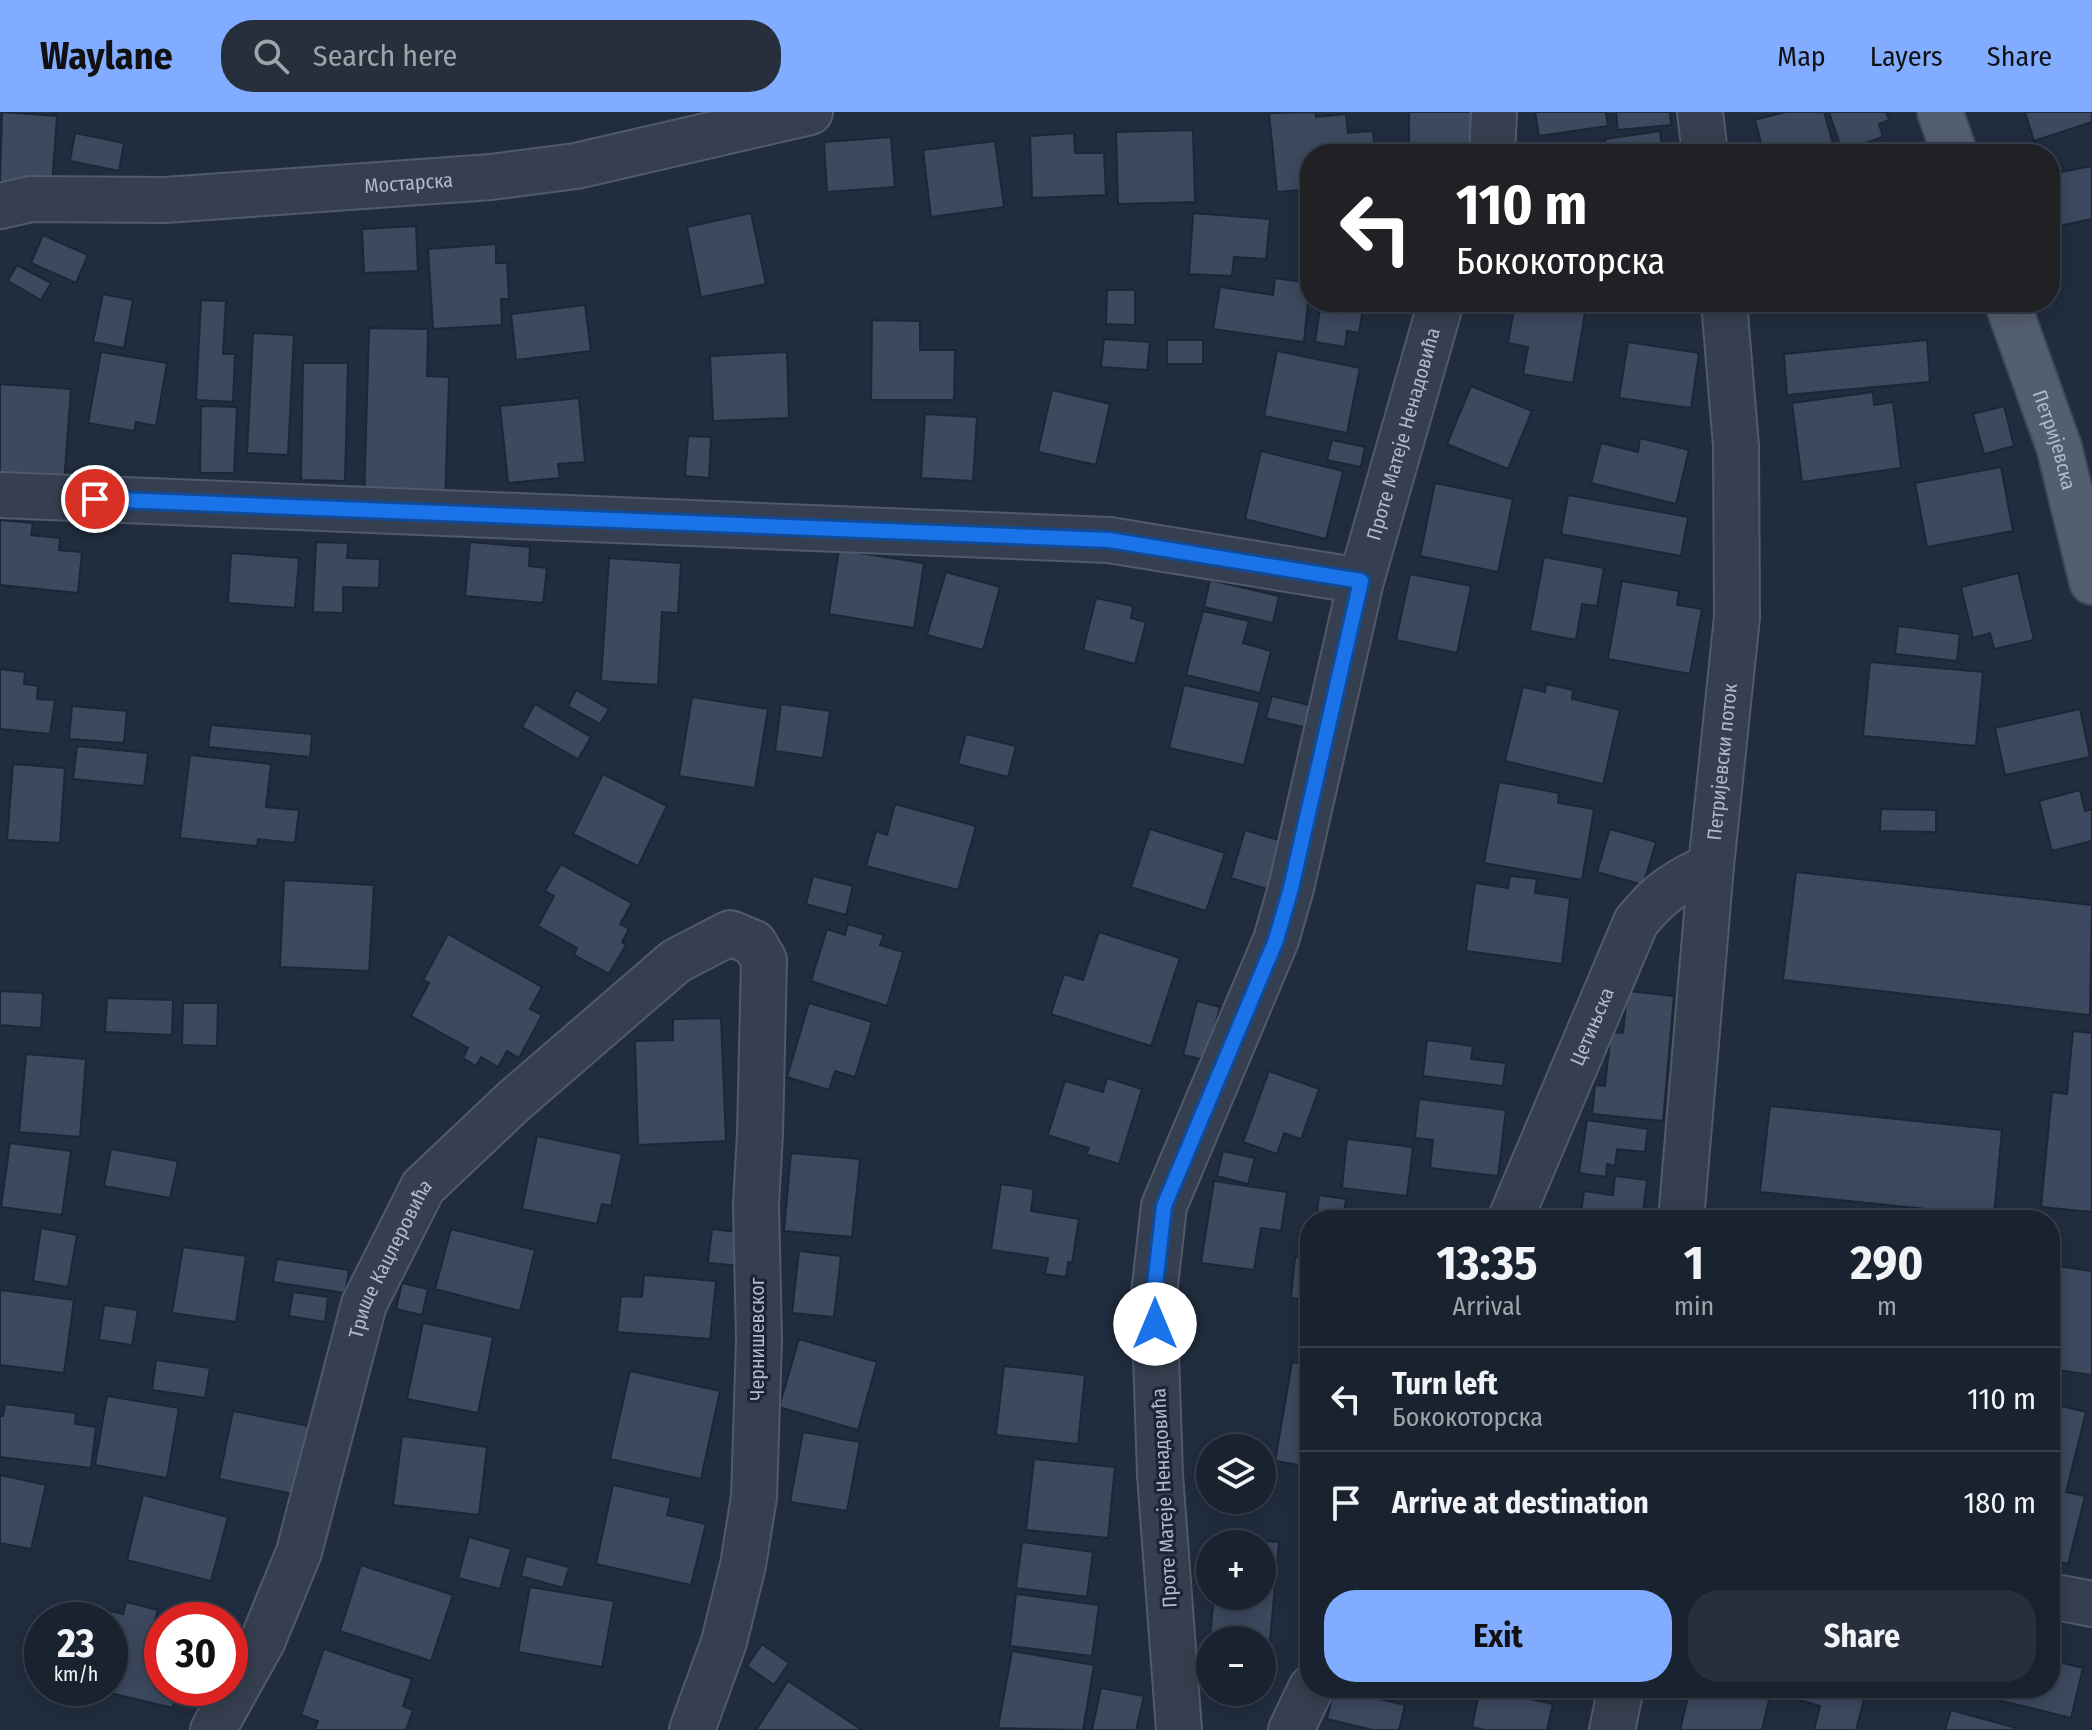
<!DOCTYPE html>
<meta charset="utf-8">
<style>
body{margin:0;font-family:"Fira Sans Condensed",sans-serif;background:#262f3b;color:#f1f3f6;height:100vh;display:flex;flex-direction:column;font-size:30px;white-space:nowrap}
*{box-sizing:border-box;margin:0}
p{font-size:26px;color:#9fa4aa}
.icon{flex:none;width:44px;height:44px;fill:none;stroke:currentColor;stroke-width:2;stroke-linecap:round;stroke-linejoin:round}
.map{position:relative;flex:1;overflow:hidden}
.drawer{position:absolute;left:1300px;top:1098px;width:760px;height:488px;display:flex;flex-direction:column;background:#19222f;border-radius:32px;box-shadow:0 4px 20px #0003,0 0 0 2px #373f4b}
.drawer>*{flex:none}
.top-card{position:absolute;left:1300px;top:32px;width:760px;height:168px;border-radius:32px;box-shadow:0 4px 20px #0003,0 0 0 2px #373f4b;background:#202124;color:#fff;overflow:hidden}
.controls{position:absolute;left:1196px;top:1322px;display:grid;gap:16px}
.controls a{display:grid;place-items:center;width:80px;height:80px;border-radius:50%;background:#19222f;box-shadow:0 4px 20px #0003,0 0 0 2px #373f4b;font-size:40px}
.speed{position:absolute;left:24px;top:1490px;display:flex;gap:16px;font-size:40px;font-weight:700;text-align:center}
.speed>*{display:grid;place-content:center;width:104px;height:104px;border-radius:50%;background:#19222f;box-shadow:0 4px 20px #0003,0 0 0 2px #373f4b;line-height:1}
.speed small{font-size:20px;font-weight:400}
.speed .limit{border:12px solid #d22;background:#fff;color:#111}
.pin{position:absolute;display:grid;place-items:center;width:68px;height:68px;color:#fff;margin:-34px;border:4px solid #fff;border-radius:50%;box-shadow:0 2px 8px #0007}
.me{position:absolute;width:88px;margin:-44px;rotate:0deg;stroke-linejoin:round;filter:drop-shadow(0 0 6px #0008)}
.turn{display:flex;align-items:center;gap:28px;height:168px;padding:0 24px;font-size:36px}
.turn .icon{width:104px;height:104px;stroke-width:2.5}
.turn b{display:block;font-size:56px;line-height:68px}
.eta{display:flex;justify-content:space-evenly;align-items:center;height:136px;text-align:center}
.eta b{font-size:48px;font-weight:700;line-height:56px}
.button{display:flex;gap:16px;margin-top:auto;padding:16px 24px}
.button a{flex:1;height:92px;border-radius:32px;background:#81acff;color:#111;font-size:32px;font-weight:700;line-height:92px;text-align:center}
.button a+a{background:#262f3b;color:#f1f3f6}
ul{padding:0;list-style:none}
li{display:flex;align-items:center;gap:24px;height:104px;padding:0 24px;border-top:2px solid #373f4b}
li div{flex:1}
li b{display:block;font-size:30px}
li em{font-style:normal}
header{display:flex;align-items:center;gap:48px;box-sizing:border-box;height:112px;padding:0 40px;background:#81acff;color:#111}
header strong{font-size:38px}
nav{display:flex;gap:44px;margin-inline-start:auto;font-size:28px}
.search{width:560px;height:72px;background:#262f3b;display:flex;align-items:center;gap:20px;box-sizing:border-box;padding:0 28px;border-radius:32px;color:#9fa4aa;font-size:30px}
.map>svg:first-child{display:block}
</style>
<header>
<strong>Waylane</strong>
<div class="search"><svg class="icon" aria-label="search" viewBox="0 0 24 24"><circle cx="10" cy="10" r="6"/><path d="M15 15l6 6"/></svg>Search here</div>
<nav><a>Map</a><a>Layers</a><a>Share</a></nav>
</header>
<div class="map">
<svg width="2092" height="1618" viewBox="0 0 2092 1618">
<rect width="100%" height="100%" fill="#212d3f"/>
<!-- building -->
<path fill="#3d495f" stroke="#1c2636" stroke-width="2" d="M 2,0 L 57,4 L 52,74 L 0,70 Z
M 1315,0 L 1316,5 L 1346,2 L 1348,21 L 1373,19 L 1375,42 L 1310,42 L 1310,77 L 1277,80 L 1269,1 Z
M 1409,0 L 1478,0 L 1478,32 L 1470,32 L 1470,42 L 1409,42 Z
M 1535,0 L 1606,0 L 1608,14 L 1539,24 Z
M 1616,0 L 1670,0 L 1671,13 L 1618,18 Z
M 1785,0 L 1824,0 L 1836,42 L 1764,42 L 1755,8 Z
M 1829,0 L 1886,0 L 1889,8 L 1879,12 L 1883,25 L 1842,39 Z
M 2025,0 L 2092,0 L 2092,10 L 2034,29 Z
M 1193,18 L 1195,90 L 1118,92 L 1116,20 Z
M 1660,19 L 1663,42 L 1607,42 L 1605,27 Z
M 75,21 L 124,31 L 119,59 L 70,49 Z
M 1074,21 L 1075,41 L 1104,41 L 1106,83 L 1032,86 L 1030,24 Z
M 891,25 L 895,75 L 827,80 L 824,30 Z
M 995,29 L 1004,95 L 931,105 L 923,38 Z
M 2092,54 L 2092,107 L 2050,116 L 2050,62 Z
M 751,101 L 766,172 L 701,185 L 687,115 Z
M 1193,101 L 1270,107 L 1266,147 L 1234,145 L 1232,164 L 1189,162 Z
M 416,114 L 418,159 L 364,161 L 362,117 Z
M 43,123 L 88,143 L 76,171 L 31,151 Z
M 496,132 L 496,151 L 507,151 L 509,187 L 501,187 L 502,213 L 433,217 L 428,137 Z
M 17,153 L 51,171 L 41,188 L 8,169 Z
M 1275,166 L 1310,171 L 1304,230 L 1213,217 L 1220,175 L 1273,183 Z
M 1107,178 L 1135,178 L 1135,213 L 1106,212 Z
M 103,182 L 133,188 L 124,236 L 93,230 Z
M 201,188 L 226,189 L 223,242 L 235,242 L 233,290 L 196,288 Z
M 1321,190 L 1364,190 L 1359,221 L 1347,219 L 1345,235 L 1315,230 Z
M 1515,190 L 1587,190 L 1573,271 L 1523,262 L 1528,235 L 1508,231 Z
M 585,193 L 591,239 L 516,248 L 511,202 Z
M 872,208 L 920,209 L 920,238 L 955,238 L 954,288 L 871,288 Z
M 369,216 L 428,217 L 427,264 L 449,265 L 445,392 L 364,390 Z
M 253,221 L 294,223 L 288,343 L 247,341 Z
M 1104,227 L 1150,230 L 1147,258 L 1101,255 Z
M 1167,228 L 1203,228 L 1203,252 L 1167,252 Z
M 1927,228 L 1930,270 L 1787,283 L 1784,242 Z
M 1628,230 L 1699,241 L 1691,296 L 1619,286 Z
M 1277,239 L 1360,256 L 1347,321 L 1264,304 Z
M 101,240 L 167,251 L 156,314 L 136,310 L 134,319 L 88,311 Z
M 787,240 L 789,306 L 713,309 L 710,244 Z
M 303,251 L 348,251 L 345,369 L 301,368 Z
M 0,272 L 71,277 L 64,371 L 0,367 Z
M 1471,274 L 1532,299 L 1508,357 L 1447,332 Z
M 1052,278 L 1110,292 L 1096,353 L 1038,340 Z
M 1873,280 L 1874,293 L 1893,290 L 1901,356 L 1802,370 L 1792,291 Z
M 579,286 L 585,350 L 558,352 L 560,366 L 508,371 L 500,294 Z
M 201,294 L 237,295 L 234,361 L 200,361 Z
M 2004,294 L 2014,334 L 1984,342 L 1973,302 Z
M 925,302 L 977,305 L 973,369 L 921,366 Z
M 688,324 L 711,325 L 709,366 L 685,364 Z
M 1640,326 L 1689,338 L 1676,392 L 1591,371 L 1601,331 L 1638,340 Z
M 1332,328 L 1365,335 L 1361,355 L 1327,348 Z
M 1261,339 L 1343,359 L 1326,427 L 1245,407 Z
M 2001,355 L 2013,419 L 1927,435 L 1915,371 Z
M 1435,371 L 1513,387 L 1498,460 L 1420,444 Z
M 1568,383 L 1688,405 L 1681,444 L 1561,422 Z
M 0,408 L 33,411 L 31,423 L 60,426 L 59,438 L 82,440 L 78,481 L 0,473 Z
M 316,430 L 348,431 L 347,446 L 380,447 L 379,476 L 343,475 L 343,501 L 313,500 Z
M 470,430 L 530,435 L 529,454 L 547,456 L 543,491 L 465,484 Z
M 839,438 L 924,451 L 914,516 L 829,502 Z
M 231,441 L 299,446 L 295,496 L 228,491 Z
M 1544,445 L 1604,456 L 1597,494 L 1582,492 L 1576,528 L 1530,519 Z
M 609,446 L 681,451 L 678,501 L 662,500 L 658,573 L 601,569 Z
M 946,460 L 1000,475 L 983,538 L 927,523 Z
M 2018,461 L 2034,528 L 1994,537 L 1990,521 L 1973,526 L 1961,475 Z
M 1410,462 L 1471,474 L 1457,541 L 1396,528 Z
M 1210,468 L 1279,484 L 1273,511 L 1204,495 Z
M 1622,469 L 1679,479 L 1677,493 L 1702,497 L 1690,562 L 1608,547 Z
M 1096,486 L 1133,494 L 1131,506 L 1146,510 L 1135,552 L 1083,538 Z
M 1203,499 L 1249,509 L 1243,531 L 1271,539 L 1260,581 L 1186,563 Z
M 1898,514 L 1960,522 L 1957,549 L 1895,542 Z
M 1870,550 L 1983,560 L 1976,634 L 1863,624 Z
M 0,557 L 25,560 L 24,572 L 38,574 L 37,587 L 55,588 L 50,622 L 0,617 Z
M 1546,572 L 1573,578 L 1572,587 L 1620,598 L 1603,672 L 1505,649 L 1523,575 L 1545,580 Z
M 1184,573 L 1260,590 L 1244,653 L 1169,636 Z
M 576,578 L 609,597 L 600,612 L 568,594 Z
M 1272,584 L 1313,594 L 1307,616 L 1266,606 Z
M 692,585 L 768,597 L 755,676 L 679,664 Z
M 535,592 L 591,625 L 578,647 L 522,615 Z
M 781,592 L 830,599 L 823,646 L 775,639 Z
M 72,594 L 127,599 L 124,631 L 69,627 Z
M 2080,597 L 2090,645 L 2005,663 L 1995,616 Z
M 211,613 L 312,622 L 310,645 L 208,635 Z
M 966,622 L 1016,634 L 1008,665 L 958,652 Z
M 77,634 L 148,641 L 144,674 L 73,667 Z
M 190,643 L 271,652 L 266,695 L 299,698 L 295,731 L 258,727 L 257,734 L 180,726 Z
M 13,652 L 65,656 L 60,731 L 7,728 Z
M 603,662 L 667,694 L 638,754 L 573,722 Z
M 1499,670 L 1559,681 L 1558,691 L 1594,697 L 1582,768 L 1484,751 Z
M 2080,678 L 2085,699 L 2092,697 L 2092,729 L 2052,739 L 2039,689 Z
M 895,692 L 976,714 L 958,778 L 866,754 L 876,719 L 887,723 Z
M 1881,697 L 1936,698 L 1936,720 L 1880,719 Z
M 1150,717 L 1225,741 L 1206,799 L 1131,775 Z
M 1610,717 L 1656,730 L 1643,773 L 1597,760 Z
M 1245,718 L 1285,730 L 1270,778 L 1231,766 Z
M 561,752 L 632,791 L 620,812 L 629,817 L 622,830 L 626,833 L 609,862 L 574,843 L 577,836 L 538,814 L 554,784 L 545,779 Z
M 1796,760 L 2092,793 L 2090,903 L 1783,868 Z
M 813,764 L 853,774 L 846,803 L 806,792 Z
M 1510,764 L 1537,767 L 1535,781 L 1570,786 L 1562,852 L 1466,839 L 1475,771 L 1508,776 Z
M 284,768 L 374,773 L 369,859 L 280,855 Z
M 848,812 L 884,823 L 880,833 L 903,840 L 887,894 L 811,869 L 827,817 L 845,823 Z
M 1099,820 L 1180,846 L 1151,934 L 1051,902 L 1064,862 L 1083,868 Z
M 448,822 L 542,875 L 530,897 L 542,903 L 519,946 L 507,939 L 498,955 L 481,945 L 476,954 L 463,946 L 468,936 L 411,904 L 429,871 L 423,868 Z
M 0,879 L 43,881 L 41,916 L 0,913 Z
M 1627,879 L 1674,884 L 1663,1009 L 1592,1002 L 1595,973 L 1605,974 L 1611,920 L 1623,921 Z
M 107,886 L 173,888 L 172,923 L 105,920 Z
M 1197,889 L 1220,895 L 1206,948 L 1183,943 Z
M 183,891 L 218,891 L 217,934 L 182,933 Z
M 809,891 L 872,910 L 855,965 L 835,959 L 829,978 L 787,965 Z
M 721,906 L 726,1029 L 638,1033 L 635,929 L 673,928 L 673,907 Z
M 2073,919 L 2092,921 L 2092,1100 L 2041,1095 L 2052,980 L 2067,982 Z
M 1427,928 L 1473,934 L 1471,947 L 1506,951 L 1503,974 L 1423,964 Z
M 26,942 L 86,947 L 80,1025 L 19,1020 Z
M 1269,959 L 1319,977 L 1301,1027 L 1284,1021 L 1277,1042 L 1243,1030 Z
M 1107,966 L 1142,977 L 1119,1052 L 1086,1042 L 1089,1036 L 1048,1023 L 1065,969 L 1103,980 Z
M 1419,987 L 1506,998 L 1498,1064 L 1430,1056 L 1433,1028 L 1415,1026 Z
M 1770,994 L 2002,1018 L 1994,1104 L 1760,1080 Z
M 1587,1008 L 1648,1017 L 1645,1040 L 1617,1037 L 1615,1054 L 1607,1052 L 1606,1065 L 1579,1061 Z
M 537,1024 L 622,1042 L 611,1094 L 602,1092 L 597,1112 L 522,1097 Z
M 1347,1027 L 1413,1035 L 1407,1084 L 1342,1076 Z
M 10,1031 L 71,1039 L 62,1103 L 1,1095 Z
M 111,1037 L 178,1049 L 170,1086 L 104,1074 Z
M 1223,1039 L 1255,1046 L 1248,1072 L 1217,1064 Z
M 791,1041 L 860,1047 L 852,1125 L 784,1119 Z
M 1615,1064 L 1647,1068 L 1642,1108 L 1580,1108 L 1584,1079 L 1613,1083 Z
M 1214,1069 L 1287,1080 L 1281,1119 L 1261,1116 L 1254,1158 L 1201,1151 Z
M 1001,1072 L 1034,1077 L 1031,1099 L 1079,1107 L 1072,1151 L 1068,1150 L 1066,1165 L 1045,1162 L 1048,1146 L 991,1138 Z
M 1319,1083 L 1346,1087 L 1343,1108 L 1316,1108 Z
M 41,1116 L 77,1123 L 68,1175 L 33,1169 Z
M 451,1117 L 535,1138 L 520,1199 L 435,1177 Z
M 712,1117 L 745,1121 L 741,1154 L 708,1151 Z
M 183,1135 L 246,1144 L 236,1210 L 172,1201 Z
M 799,1139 L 841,1144 L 834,1205 L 792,1201 Z
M 1295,1145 L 1310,1146 L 1310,1188 L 1291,1186 Z
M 277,1147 L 349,1158 L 345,1181 L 273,1170 Z
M 2057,1154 L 2092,1159 L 2092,1263 L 2050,1257 L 2050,1205 Z
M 644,1163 L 716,1169 L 710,1227 L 617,1220 L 621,1184 L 642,1185 Z
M 402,1171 L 428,1177 L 422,1203 L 396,1197 Z
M 0,1178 L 74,1188 L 64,1261 L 0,1253 Z
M 293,1180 L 328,1185 L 325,1210 L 289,1204 Z
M 104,1193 L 138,1198 L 132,1233 L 99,1228 Z
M 423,1211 L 493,1225 L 478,1301 L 407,1287 Z
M 799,1227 L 877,1250 L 858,1318 L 779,1295 Z
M 156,1248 L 210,1256 L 205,1286 L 152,1278 Z
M 1292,1250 L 1310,1253 L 1310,1355 L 1275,1349 Z
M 1004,1254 L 1085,1263 L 1078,1332 L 996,1323 Z
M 630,1259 L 720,1279 L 701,1367 L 610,1347 Z
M 107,1284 L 179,1296 L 167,1366 L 95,1353 Z
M 2050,1291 L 2086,1300 L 2066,1380 L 2085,1384 L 2068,1452 L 2050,1448 Z
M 5,1292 L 76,1301 L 75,1312 L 96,1315 L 91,1356 L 0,1345 L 0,1304 L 3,1304 Z
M 233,1299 L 308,1314 L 294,1382 L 219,1367 Z
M 803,1320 L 860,1330 L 847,1399 L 790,1390 Z
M 402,1324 L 487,1335 L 479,1403 L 393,1393 Z
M 1034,1347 L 1115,1355 L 1108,1426 L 1026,1418 Z
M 0,1363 L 46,1373 L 31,1437 L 0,1431 Z
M 613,1373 L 671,1386 L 667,1403 L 706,1412 L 691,1473 L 596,1452 Z
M 143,1383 L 228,1405 L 211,1469 L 127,1448 Z
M 469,1425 L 511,1437 L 500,1477 L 458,1466 Z
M 1220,1425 L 1279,1430 L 1269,1540 L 1262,1539 L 1262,1528 L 1210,1528 L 1209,1534 L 1214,1484 L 1262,1484 L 1262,1432 L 1219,1432 Z
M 1022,1430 L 1093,1440 L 1087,1485 L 1016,1476 Z
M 526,1444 L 569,1455 L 563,1476 L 521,1464 Z
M 361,1453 L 453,1483 L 431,1549 L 340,1519 Z
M 530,1475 L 614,1489 L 602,1555 L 518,1540 Z
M 1016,1482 L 1099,1493 L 1092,1544 L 1010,1534 Z
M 126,1490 L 158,1498 L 155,1508 L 162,1510 L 162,1576 L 177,1576 L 173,1596 L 89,1576 L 110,1576 L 110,1508 L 99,1508 L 101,1497 L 123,1502 Z
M 762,1532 L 789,1551 L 774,1573 L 747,1554 Z
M 324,1537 L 412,1567 L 403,1594 L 413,1598 L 406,1618 L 315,1618 L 318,1609 L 301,1603 Z
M 1012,1539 L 1094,1553 L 1083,1618 L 998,1616 Z
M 2050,1548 L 2083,1556 L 2071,1606 L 2002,1589 L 2006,1576 L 2050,1576 Z
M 788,1569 L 862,1618 L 756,1618 Z
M 1101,1576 L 1144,1584 L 1136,1618 L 1092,1618 Z
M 1334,1576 L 1405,1593 L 1399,1618 L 1373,1618 L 1327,1607 Z
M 1363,1576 L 1405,1576 L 1403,1586 Z
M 1480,1576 L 1553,1592 L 1547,1618 L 1485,1618 L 1472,1615 Z
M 1524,1576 L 1576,1576 L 1573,1586 Z
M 1690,1576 L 1772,1576 L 1762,1618 L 1680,1618 Z
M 1796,1576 L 1867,1576 L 1856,1618 L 1814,1618 L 1820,1594 L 1793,1586 Z
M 1951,1598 L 2016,1616 L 2015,1618 L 1945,1618 Z"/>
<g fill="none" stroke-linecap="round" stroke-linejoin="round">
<defs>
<g id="minor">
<path d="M 1700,0 L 1705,42"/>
<path d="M 1492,42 L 1494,0"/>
<path id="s1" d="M 0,94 L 31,87 L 165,88 L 491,65 L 576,54 L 810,0"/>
<path d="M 0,383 L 1109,428 L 1361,469"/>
<path id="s2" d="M 1510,1108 L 1636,810 C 1659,781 1678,769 1711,754"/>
<path id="s3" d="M 1681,1108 L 1711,754 L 1737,505 L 1736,334 L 1724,190"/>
<path d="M 2050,1484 L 2092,1492"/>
<path id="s4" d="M 213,1618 L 263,1528 L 299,1440 L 364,1192 L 423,1075 L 515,988 L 676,849 L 730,821 L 754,831 L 764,848 L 760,1022 L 756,1092 L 759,1228 L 754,1385 L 743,1453 L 724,1530 L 692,1618"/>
<path id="s5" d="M 1179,1618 L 1160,1363 L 1154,1182 L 1164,1094 L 1276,828 L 1291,776 L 1361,469 L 1441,190"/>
<path d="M 1291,1618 L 1311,1576"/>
<path d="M 1612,1618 L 1621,1576"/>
</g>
<g id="major">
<path d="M 1940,0 L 1955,42"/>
<path id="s6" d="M 2007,190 L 2059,335 L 2092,470"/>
</g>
</defs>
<!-- minor casing -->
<use href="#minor" stroke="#505a6a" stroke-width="48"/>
<!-- major casing -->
<use href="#major" stroke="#3e4858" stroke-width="48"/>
<!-- minor -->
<use href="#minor" stroke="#353f4f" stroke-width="44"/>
<!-- major -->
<use href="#major" stroke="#535e6f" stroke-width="44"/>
</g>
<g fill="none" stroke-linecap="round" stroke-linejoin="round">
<defs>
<path id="route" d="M 95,387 L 1109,428 L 1361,469 L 1291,776 L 1276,828 L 1164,1094 L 1154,1182 L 1155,1212"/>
</defs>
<!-- route casing -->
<use href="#route" stroke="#114b97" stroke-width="20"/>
<!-- route -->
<use href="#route" stroke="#1a73e8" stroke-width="14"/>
</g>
<g text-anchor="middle" stroke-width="6" stroke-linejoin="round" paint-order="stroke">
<!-- street labels -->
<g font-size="20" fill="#b1baca" stroke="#1a2433">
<text dy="7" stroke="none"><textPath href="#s1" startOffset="410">Мостарска</textPath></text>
<text dy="7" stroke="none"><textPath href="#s5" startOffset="1336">Проте Матеје Ненадовића</textPath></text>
<text dy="7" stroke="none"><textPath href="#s6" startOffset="146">Петријевска</textPath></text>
<text dy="7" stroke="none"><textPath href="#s3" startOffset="460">Петријевски поток</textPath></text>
<text dy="7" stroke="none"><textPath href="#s2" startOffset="210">Цетињска</textPath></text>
<text dy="7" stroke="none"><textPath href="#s4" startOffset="506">Трише Кацлеровића</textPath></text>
<text transform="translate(757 1227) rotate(-90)" y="7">Чернишевског</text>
<text transform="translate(1164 1386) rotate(-93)" y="7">Проте Матеје Ненадовића</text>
</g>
</g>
</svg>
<div class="controls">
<a><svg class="icon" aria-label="layers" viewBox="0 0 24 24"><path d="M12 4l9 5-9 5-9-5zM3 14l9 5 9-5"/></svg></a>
<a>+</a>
<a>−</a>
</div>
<div class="speed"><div>23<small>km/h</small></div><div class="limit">30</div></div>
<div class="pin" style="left:95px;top:387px;background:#d93025"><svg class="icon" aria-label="arrive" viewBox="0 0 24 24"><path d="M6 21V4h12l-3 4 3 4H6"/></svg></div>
<svg class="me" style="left:1155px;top:1212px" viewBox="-20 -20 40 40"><circle r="19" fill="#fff"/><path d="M0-13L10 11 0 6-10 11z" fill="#1a73e8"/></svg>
<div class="top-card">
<div class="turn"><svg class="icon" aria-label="left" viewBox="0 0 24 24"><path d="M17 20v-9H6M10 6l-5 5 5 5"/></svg><div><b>110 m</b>Бококоторска</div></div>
</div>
<section class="drawer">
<div class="eta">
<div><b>13:35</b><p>Arrival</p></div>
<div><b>1</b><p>min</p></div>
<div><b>290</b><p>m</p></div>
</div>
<ul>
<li><svg class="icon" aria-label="left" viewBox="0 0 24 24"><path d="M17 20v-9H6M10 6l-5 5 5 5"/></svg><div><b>Turn left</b><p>Бококоторска</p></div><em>110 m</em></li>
<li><svg class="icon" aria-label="arrive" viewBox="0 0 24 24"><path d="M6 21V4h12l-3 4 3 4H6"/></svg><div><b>Arrive at destination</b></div><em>180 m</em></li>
</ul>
<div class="button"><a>Exit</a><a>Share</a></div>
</section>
</div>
